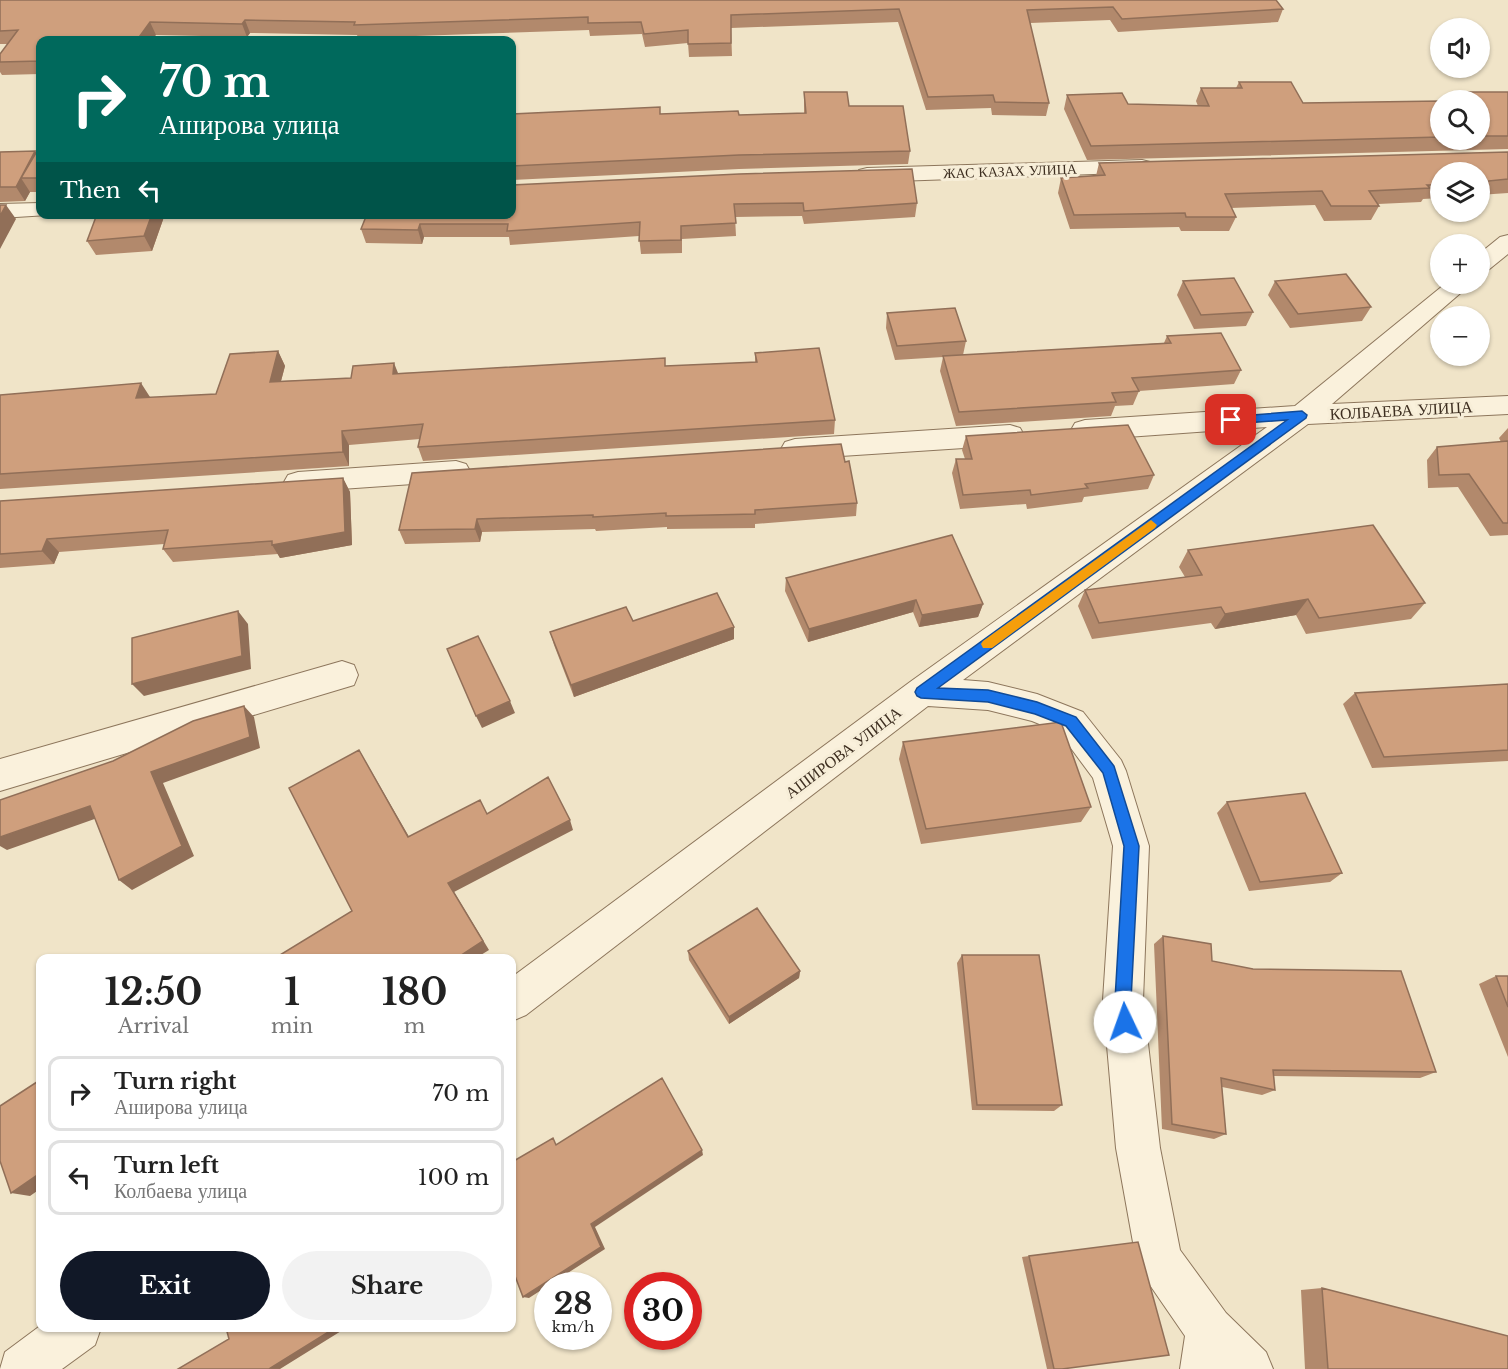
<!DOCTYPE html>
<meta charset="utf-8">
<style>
body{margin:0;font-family:"Libre Baskerville",serif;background:#f2f2f2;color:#222;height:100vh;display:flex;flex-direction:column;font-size:22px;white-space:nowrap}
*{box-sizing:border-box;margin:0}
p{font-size:20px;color:#767676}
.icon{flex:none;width:33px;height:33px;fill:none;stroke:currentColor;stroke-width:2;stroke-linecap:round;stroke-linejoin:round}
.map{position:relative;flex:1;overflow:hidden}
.side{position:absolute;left:36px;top:954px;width:480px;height:378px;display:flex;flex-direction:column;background:#fff;border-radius:12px;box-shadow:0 2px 4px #0004}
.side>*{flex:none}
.hud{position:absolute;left:36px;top:36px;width:480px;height:183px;border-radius:12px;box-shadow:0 2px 4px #0004;background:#00695c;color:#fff;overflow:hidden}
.controls{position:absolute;left:1430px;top:18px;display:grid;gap:12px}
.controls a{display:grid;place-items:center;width:60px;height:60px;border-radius:50%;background:#fff;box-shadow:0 2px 4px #0004;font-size:30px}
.speed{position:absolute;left:534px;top:1272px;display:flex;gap:12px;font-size:30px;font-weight:700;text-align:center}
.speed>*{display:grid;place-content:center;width:78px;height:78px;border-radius:50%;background:#fff;box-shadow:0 2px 4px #0004;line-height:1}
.speed small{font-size:15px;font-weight:400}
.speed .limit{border:9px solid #d22;background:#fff;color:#111}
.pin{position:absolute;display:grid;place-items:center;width:51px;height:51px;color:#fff;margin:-26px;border-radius:12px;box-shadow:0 3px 9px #0006}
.me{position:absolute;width:66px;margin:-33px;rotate:357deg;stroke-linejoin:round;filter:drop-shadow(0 0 4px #0008)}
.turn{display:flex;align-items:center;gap:21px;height:126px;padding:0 24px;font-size:27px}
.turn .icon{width:78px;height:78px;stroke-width:2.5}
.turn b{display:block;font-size:42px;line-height:51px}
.then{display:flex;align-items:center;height:57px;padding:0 24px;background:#0003;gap:12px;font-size:22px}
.eta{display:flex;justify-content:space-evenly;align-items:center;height:102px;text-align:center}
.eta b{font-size:36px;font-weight:700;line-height:42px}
.button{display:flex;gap:12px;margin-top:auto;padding:12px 24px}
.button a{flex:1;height:69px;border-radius:36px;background:#111827;color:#fff;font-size:24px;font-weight:700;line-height:69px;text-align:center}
.button a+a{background:#f2f2f2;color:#222}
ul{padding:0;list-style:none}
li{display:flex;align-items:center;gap:18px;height:75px;margin:0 12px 9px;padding:0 12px;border:3px solid #e0e0e0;border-radius:12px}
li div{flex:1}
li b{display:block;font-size:22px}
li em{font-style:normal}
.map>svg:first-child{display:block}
</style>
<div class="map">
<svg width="1508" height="1369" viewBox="0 0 1508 1369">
<rect width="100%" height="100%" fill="#f0e4c8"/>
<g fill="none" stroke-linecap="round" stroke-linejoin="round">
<defs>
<path id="street" d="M 1142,160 L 1150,162 L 1153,167 L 1150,172 L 867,182 L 859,180 L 856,175 L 859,170 L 867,168 Z
M 40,203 L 40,214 L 48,215 L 0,218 L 0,204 Z
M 1508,235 L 1508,254 L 1487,271 L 1479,273 L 1479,254 L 1500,237 Z
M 1445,284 L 1471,284 L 1332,404 L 1508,396 L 1508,414 L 1308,424 L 963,680 L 988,682 L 1037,694 L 1083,712 L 1121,760 L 1126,771 L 1149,846 L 1143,1000 L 1160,1148 L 1180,1250 L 1226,1313 L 1266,1352 L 1273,1369 L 1180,1369 L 1185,1336 L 1143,1275 L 1136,1259 L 1116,1148 L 1103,1000 L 1113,846 L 1093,778 L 1059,732 L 1032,721 L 988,710 L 928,706 L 526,1015 L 512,1021 L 512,977 L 910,682 L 1267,427 L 1085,440 L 1075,437 L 1071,430 L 1075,423 L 1085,420 L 1295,406 Z
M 1010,425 L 1020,428 L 1024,435 L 1020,442 L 1010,445 L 795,459 L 785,456 L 781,449 L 785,442 L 795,439 Z
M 456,461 L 466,464 L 470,471 L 466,478 L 456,481 L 298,492 L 288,489 L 284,482 L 288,475 L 298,472 Z
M 342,661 L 354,665 L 358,675 L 354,685 L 0,791 L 0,759 Z
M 40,1326 L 40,1328 L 101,1328 L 95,1345 L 62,1369 L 0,1369 L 5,1352 Z"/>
</defs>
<!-- street casing -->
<use href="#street" stroke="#8d765c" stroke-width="2"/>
<!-- street -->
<use href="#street" fill="#faf1dc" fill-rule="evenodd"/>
</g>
<!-- wall -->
<path fill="#b2896c" d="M 0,0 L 1276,0 L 1283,9 L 1278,22 L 1118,32 L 1110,20 L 1030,23 L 1049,103 L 1046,116 L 992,115 L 991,108 L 926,110 L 898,22 L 731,28 L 732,56 L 689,57 L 688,43 L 645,47 L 642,34 L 590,36 L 589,30 L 358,38 L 357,35 L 250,33 L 247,37 L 156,35 L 40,40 L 40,74 L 2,75 L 0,72 L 0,54 L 8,44 L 0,44 Z
M 1239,82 L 1303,103 L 1440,101 L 1440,140 L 1479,140 L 1479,100 L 1461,100 L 1466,92 L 1508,92 L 1508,149 L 1087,160 L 1064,109 L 1067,95 L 1128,104 L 1198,106 L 1196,101 L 1201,88 L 1236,88 Z
M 804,92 L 849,106 L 910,151 L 908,164 L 739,169 L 512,180 L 512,114 L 739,115 L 804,113 Z
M 40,146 L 40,192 L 30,192 L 25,201 L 0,202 L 0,152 L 35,151 L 36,153 Z
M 1508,152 L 1508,193 L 1479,195 L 1479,172 L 1440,172 L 1440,198 L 1423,199 L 1421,202 L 1378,204 L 1379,206 L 1371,220 L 1324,221 L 1315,205 L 1231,208 L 1236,217 L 1229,231 L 1181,231 L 1179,227 L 1070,229 L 1058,193 L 1061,178 L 1096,176 L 1099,163 Z
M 512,185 L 917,203 L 915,217 L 804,224 L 802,216 L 735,217 L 736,236 L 682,239 L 682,253 L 641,254 L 639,236 L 510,245 L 509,237 L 424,237 L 422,244 L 366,243 L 361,229 Z
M 165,214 L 152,251 L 96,255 L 87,241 Z
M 1183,281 L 1253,312 L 1246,326 L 1194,329 L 1177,295 Z
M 1275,281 L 1371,307 L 1362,321 L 1290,328 L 1268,295 Z
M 887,313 L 966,341 L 963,355 L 1164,343 L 1167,336 L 1241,370 L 1234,384 L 1139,391 L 1133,405 L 1115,406 L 1111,416 L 956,426 L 940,371 L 943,357 L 895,360 L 886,328 Z
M 278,351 L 285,366 L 281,381 L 351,378 L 398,373 L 666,366 L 755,362 L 755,353 L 835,420 L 834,434 L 423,461 L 418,447 L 420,439 L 349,445 L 349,466 L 0,489 L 0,395 L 150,398 L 216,394 Z
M 1508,428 L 1508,535 L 1490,536 L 1458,487 L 1428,488 L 1427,460 L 1437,447 L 1501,442 L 1499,438 Z
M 966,436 L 1154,475 L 1148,489 L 1084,497 L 1082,502 L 1027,509 L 1026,504 L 960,509 L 952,473 L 956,459 L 965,459 L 962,450 Z
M 845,462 L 857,503 L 856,516 L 755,524 L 755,528 L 667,529 L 667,527 L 596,531 L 595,529 L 482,532 L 480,542 L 405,544 L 399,530 Z
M 343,478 L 350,492 L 352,545 L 280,558 L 278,554 L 173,562 L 163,549 L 164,544 L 59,552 L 54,564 L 0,568 L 0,501 Z
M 1188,550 L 1425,603 L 1411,619 L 1306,634 L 1296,615 L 1215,629 L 1211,623 L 1092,639 L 1078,606 L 1085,590 L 1185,577 L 1179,567 Z
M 786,578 L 983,604 L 978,617 L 919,627 L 913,612 L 808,642 L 785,591 Z
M 633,621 L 734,639 L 574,697 L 554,645 L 550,632 Z
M 1508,684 L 1508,761 L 1372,768 L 1343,704 L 1355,693 Z
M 903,742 L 1091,807 L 1081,822 L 921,844 L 899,759 Z
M 1227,802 L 1342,873 L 1330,882 L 1249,891 L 1217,813 Z
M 1163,936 L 1212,961 L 1436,1072 L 1420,1078 L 1274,1076 L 1275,1090 L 1262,1095 L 1222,1087 L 1226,1134 L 1214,1139 L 1162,1129 L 1154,944 Z
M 688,951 L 800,971 L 799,978 L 729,1024 L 689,960 Z
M 962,955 L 1062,1105 L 1054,1111 L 972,1110 L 957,963 Z
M 1496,976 L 1508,976 L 1508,1057 L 1479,984 Z
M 1029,1256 L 1062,1369 L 1047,1369 L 1022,1257 Z
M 1322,1288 L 1508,1369 L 1305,1369 L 1301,1290 Z"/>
<!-- shaded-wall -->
<path fill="#916f58" d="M 245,20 L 250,33 L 247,37 L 242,24 Z
M 150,22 L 156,35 L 152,40 L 137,40 Z
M 35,151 L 40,159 L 21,178 L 30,192 L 25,201 L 16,187 Z
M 6,205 L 16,219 L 0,249 L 0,216 Z
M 152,214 L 165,214 L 152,251 L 144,236 Z
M 420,224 L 424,237 L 422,244 L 418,230 Z
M 278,351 L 285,366 L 277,396 L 270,382 Z
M 394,363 L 400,378 L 393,374 Z
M 141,383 L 150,397 L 146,412 L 136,398 Z
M 342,431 L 349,445 L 349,466 L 343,452 Z
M 343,478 L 350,492 L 352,545 L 280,558 L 272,545 Z
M 477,519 L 482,532 L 480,542 L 475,529 Z
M 47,539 L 59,552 L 54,564 L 42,551 Z
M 1308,599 L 1296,615 L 1215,629 L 1225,614 Z
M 916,600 L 913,612 L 808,642 L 809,629 Z
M 983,604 L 978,617 L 919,627 L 922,615 Z
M 238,611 L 248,624 L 251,669 L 144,696 L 132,684 Z
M 734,627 L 734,639 L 574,697 L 571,685 Z
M 510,701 L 515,713 L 482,728 L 476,716 Z
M 244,706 L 254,717 L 260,748 L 163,783 L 194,856 L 132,890 L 119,880 L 151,772 Z
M 359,750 L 366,762 L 415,847 L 408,837 Z
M 90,806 L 103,816 L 7,850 L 0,846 L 0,837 Z
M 570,820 L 573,830 L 454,892 L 489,950 L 476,958 L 457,958 L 448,883 Z
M 800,971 L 799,978 L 729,1024 L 729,1017 Z
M 702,1150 L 703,1155 L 595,1227 L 605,1249 L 529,1298 L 523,1297 L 591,1224 Z
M 40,1173 L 40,1189 L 30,1196 L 11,1193 Z
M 335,1328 L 346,1328 L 280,1369 L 269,1369 Z"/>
<!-- building -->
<path fill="#cf9f7d" stroke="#916f58" stroke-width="1.5" d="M 0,0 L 1276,0 L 1283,9 L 1122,19 L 1113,7 L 1027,10 L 1049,103 L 995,102 L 993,95 L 928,97 L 899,9 L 731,15 L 731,43 L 688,44 L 688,30 L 644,34 L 641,22 L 588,23 L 588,17 L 354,25 L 355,22 L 245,20 L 242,24 L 150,22 L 137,40 L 40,40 L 40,61 L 0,62 L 0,54 L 18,30 L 0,31 Z
M 1239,82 L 1291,82 L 1303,103 L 1440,101 L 1440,137 L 1091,146 L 1067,95 L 1122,93 L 1128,104 L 1209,106 L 1201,88 L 1242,88 Z
M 804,92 L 847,92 L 849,106 L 903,106 L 910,151 L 739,155 L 512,166 L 512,114 L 660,107 L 660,114 L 738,111 L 739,115 L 806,113 Z
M 1466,92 L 1508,92 L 1508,136 L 1479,136 L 1479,100 L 1473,100 Z
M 40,146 L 40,178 L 21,178 Z
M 35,151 L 16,187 L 0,187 L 0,152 Z
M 1508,152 L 1508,179 L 1479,182 L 1479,172 L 1440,172 L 1440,185 L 1427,185 L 1430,188 L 1369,191 L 1379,206 L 1331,206 L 1322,191 L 1225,194 L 1236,217 L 1186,217 L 1185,213 L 1074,215 L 1061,178 L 1105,175 L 1099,163 Z
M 912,169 L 917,203 L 804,211 L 803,203 L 734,204 L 736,223 L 681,226 L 681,240 L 639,241 L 640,222 L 507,231 L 508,224 L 420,224 L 418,230 L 361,229 L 367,214 L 512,214 L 512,185 L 739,174 Z
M 0,205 L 6,205 L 0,216 Z
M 97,214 L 152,214 L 144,236 L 87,241 Z
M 1346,274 L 1371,307 L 1298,314 L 1275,281 Z
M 1234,278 L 1253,312 L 1201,315 L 1183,281 Z
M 955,308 L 966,341 L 897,346 L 887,313 Z
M 1221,333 L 1241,370 L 1132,378 L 1139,391 L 1112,393 L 1116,402 L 959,412 L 943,356 L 1171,343 L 1167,336 Z
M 819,348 L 835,420 L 418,447 L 423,424 L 342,431 L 343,452 L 0,474 L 0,395 L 141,383 L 136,398 L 216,394 L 230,354 L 278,351 L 270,382 L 351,378 L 353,366 L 394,363 L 393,374 L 665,358 L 665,366 L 757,362 L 755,353 Z
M 1128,425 L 1154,475 L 1085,484 L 1088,488 L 1031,495 L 1030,490 L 963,495 L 956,459 L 972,459 L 966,436 Z
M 1508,441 L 1508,523 L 1503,523 L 1469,474 L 1439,475 L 1437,447 Z
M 841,444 L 845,462 L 849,461 L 857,503 L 755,510 L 755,514 L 666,516 L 666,513 L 593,517 L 593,515 L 477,519 L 475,529 L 399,530 L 412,473 Z
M 343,478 L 345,532 L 272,545 L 272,541 L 163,549 L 168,530 L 47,539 L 42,551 L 0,554 L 0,501 Z
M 1373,525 L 1425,603 L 1319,618 L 1308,599 L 1225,614 L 1221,607 L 1099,623 L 1085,590 L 1202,575 L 1188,550 Z
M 952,535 L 983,604 L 922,615 L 916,600 L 809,629 L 786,578 Z
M 717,593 L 734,627 L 571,685 L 550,632 L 626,607 L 633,621 Z
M 238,611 L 242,656 L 132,684 L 132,638 Z
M 478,636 L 510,701 L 476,716 L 447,649 Z
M 1508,684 L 1508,750 L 1384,757 L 1355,693 Z
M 244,706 L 250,737 L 151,772 L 182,846 L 119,880 L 90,806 L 0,837 L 0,800 L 113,761 L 193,721 Z
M 1061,722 L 1091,807 L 926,829 L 903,742 Z
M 359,750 L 408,837 L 480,800 L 487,814 L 548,777 L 570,820 L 448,883 L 483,941 L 457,958 L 275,958 L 352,911 L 289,788 Z
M 1305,793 L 1342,873 L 1260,882 L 1227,802 Z
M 757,908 L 800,971 L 729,1017 L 688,951 Z
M 1163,936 L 1211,944 L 1212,961 L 1253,969 L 1401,971 L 1436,1072 L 1273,1070 L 1275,1090 L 1221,1078 L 1226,1134 L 1172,1124 Z
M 962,955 L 1039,955 L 1062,1105 L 977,1105 Z
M 1496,976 L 1508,976 L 1508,1007 Z
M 662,1078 L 702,1150 L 591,1224 L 601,1247 L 523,1297 L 512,1268 L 512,1162 L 553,1138 L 556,1145 Z
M 40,1080 L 40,1173 L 11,1193 L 0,1161 L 0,1106 Z
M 1138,1242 L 1169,1355 L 1062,1369 L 1054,1369 L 1029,1256 Z
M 1322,1288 L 1508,1336 L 1508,1369 L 1328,1369 Z
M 226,1328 L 335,1328 L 269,1369 L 178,1369 L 229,1339 Z"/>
<!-- route -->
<path fill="#1a73e8" stroke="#114b97" stroke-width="1.5" d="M 1302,411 L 1307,415 L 1306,418 L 938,688 L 988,690 L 1037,702 L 1076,717 L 1114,766 L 1139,846 L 1131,1000 L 1134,1022 L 1131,1027 L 1125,1030 L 1119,1027 L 1115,1000 L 1124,846 L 1103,773 L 1066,726 L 1035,714 L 988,702 L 921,698 L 917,696 L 915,692 L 917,688 L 1287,420 L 1231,424 L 1227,423 L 1227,417 Z"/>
<!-- slow -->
<path fill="#f59e0b" d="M 1151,520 L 1157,525 L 1155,528 L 992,648 L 983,648 L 981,644 L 983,641 Z"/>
<g text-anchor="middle" stroke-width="6" stroke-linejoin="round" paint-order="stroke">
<!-- far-street labels -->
<g font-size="14" fill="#3d2e20" stroke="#f7eed8">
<text transform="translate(1010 171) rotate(-2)" y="5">ЖАС КАЗАХ УЛИЦА</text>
</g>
<!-- street labels -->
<g font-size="16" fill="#3d2e20" stroke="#f7eed8">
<text transform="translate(1401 410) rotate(-3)" y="6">КОЛБАЕВА УЛИЦА</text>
<text transform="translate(843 752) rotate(-37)" y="6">АШИРОВА УЛИЦА</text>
</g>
</g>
</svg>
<div class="controls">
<a><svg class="icon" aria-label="sound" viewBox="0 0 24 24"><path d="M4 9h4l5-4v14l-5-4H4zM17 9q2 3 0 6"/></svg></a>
<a><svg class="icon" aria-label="search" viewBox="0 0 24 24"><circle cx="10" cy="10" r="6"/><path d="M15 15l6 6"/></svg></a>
<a><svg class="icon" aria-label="layers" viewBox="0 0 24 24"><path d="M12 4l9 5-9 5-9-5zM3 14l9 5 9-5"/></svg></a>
<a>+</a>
<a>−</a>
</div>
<div class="speed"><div>28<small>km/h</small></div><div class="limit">30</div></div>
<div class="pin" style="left:1231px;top:420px;background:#d93025"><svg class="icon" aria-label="arrive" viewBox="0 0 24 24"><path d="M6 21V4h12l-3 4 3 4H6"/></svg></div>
<svg class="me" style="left:1125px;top:1022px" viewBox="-20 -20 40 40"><circle r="19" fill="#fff"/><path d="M0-13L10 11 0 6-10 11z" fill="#1a73e8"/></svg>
<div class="hud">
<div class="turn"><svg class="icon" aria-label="right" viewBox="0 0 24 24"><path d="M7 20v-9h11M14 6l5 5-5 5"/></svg><div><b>70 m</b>Аширова улица</div></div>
<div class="then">Then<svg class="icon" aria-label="left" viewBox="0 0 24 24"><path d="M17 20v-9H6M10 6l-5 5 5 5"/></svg></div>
</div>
<section class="side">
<div class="eta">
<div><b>12:50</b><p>Arrival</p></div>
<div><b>1</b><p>min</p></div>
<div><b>180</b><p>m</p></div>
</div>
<ul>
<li><svg class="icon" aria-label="right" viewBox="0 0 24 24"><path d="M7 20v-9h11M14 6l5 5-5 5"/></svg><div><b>Turn right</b><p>Аширова улица</p></div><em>70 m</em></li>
<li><svg class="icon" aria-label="left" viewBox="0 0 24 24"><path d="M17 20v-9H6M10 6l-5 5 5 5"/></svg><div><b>Turn left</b><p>Колбаева улица</p></div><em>100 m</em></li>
</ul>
<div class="button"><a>Exit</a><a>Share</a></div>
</section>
</div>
